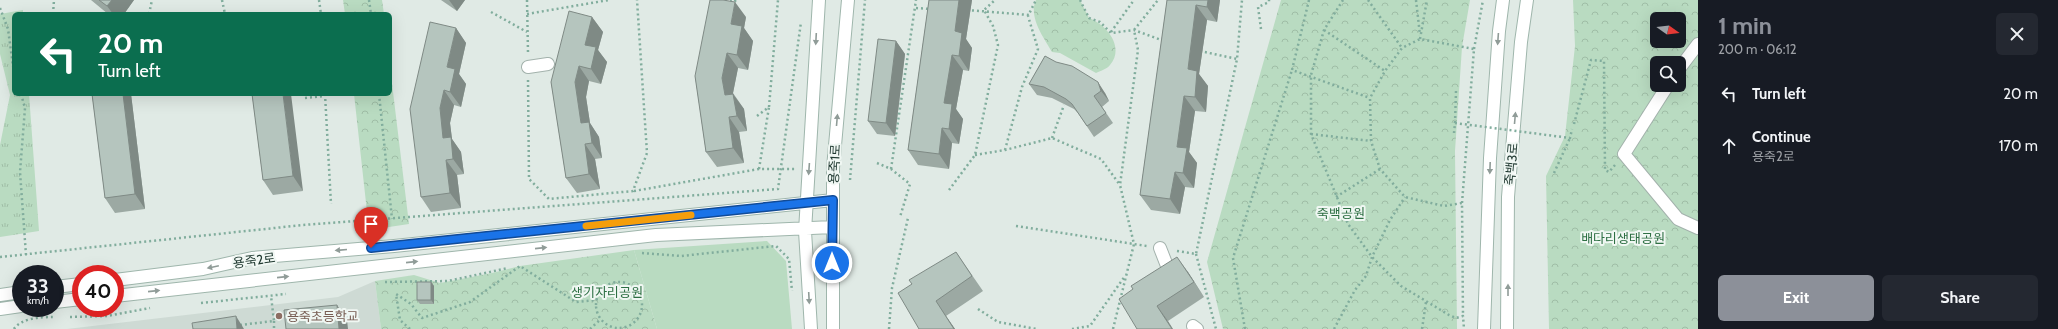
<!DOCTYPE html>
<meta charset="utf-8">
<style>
body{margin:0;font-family:Cabin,"Noto Sans KR",sans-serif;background:#242831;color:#f1f3f6;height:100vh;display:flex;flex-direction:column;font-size:15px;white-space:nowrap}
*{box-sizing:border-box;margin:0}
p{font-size:13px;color:#9ea1a6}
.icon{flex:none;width:22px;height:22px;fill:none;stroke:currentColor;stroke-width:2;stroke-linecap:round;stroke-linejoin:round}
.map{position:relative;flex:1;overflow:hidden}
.details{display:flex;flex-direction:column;background:#171b24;width:360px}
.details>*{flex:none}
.hud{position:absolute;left:12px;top:12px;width:380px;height:84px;border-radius:6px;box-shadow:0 4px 16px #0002;background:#0b6e4f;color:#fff;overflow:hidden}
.needle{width:26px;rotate:104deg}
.controls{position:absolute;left:1650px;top:12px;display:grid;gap:8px}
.controls a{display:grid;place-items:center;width:36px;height:36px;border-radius:6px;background:#171b24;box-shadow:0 4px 16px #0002;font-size:20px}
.speed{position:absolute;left:12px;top:265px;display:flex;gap:8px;font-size:20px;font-weight:700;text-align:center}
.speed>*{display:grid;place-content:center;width:52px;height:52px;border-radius:50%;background:#171b24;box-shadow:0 4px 16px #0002;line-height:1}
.speed small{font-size:10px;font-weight:400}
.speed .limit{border:6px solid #d22;background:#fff;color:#111}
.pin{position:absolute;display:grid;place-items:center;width:34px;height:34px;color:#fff;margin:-41px -17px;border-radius:50% 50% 50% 0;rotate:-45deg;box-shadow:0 0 4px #0007}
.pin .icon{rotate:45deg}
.me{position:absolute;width:44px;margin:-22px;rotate:0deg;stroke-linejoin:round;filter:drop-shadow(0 0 3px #0008)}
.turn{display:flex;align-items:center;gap:14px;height:84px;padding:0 20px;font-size:18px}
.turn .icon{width:52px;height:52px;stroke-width:2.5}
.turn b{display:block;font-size:28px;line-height:34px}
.round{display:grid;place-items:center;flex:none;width:42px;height:42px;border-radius:6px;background:#242831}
.headline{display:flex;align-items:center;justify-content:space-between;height:68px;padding:0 20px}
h1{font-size:24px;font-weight:700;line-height:30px;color:#8c9099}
.primary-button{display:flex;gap:8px;margin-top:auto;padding:8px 20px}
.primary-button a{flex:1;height:46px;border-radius:6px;background:#8c9099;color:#fff;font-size:16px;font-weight:700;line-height:46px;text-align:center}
.primary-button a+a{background:#242831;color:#f1f3f6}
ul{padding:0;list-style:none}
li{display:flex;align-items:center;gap:12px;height:52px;padding:0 20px}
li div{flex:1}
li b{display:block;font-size:15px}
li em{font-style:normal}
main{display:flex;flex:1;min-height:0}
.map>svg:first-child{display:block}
</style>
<main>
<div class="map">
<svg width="1698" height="329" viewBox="0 0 1698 329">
<defs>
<pattern id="grass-tufts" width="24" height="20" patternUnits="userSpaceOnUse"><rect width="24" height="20" fill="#b9dbc1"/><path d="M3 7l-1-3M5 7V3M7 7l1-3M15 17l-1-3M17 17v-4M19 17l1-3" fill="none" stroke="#9fbda6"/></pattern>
<pattern id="forest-crowns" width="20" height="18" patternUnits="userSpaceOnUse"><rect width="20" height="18" fill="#b9dbc1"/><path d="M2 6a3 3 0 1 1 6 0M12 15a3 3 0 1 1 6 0" fill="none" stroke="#9fbda6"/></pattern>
</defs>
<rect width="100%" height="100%" fill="#e0eae5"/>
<!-- built -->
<path fill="#cedad4" d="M 375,281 L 381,329 L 67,329 L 338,297 Z"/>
<!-- grass -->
<path fill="url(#grass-tufts)" d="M 23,10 L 23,14 L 14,14 L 14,94 L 29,94 L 39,231 L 0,237 L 0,145 L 10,95 L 0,54 L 0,14 Z"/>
<!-- forest -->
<path fill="url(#forest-crowns)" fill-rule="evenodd" d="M 343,0 L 382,0 L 384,14 L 345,14 Z
M 1036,0 L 1080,0 L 1089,18 C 1107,25 1125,47 1110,65 C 1107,69 1100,71 1096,73 L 1060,53 L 1052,52 C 1044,38 1028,17 1036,0 Z
M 1281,0 L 1470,0 L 1462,47 L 1455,151 L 1457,329 L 1223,329 L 1207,262 Z
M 1573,0 L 1698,0 L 1698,329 L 1549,329 L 1546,176 L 1565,136 L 1575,46 ZM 1657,19 L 1679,19 L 1679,41 L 1657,41 ZM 1657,63 L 1679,63 L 1679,85 L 1657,85 Z
M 390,67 L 409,224 L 369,230 L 354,94 L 390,94 Z
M 634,250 L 657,329 L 381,329 L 375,281 L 414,275 L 440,283 L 492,273 L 520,266 Z"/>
<!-- garden -->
<path fill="#b9dbc1" d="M 767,241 L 786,261 L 792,329 L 657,329 L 634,250 Z"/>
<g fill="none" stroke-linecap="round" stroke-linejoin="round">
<defs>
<path id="street" d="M 528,67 L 548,64
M 1679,69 L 1698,44
M 1668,85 L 1624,154 L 1678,219 L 1698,228
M 1160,248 L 1169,271
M 1193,326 L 1197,329"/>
<path id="secondary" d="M 115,280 L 203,269 L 252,258 L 394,246 L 833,200
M 55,287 L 81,284
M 0,295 L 21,292
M 115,296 L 656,235 L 833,227
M 55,302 L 81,299
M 0,309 L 21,306
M 811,329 L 805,231 L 819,0
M 833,329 L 833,168 L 848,0
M 1484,329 L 1490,158 L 1499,31 L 1503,0
M 1507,329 L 1508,197 L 1521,42 L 1527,0"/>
</defs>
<!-- street casing -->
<use href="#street" stroke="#a3b2ac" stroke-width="14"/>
<!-- secondary casing -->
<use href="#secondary" stroke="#9fb6ac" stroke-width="14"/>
<!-- path -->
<path stroke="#81ad9d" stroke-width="2.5" stroke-dasharray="2 3" stroke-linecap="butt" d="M 222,0 L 225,14
M 319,0 L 321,14
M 369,0 L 371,14
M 527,0 L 528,53
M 725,0 L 734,2 L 736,0
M 1080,0 L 1089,18 L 1100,22 L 1111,33 L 1134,30 L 1164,41
M 1309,0 L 1292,70 L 1370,98
M 1343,0 L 1324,30 L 1311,75 L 1311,134 L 1348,224 L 1372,257 L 1401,286 L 1449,315 L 1456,318 L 1463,316 L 1464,329
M 1368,0 L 1402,48
M 1416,0 L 1420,35
M 0,8 L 8,29 L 14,73
M 916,8 L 930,9
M 967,10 L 1029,15
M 491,12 L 527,32
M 53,14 L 54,0
M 149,14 L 152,0
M 527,14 L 609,0
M 1261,29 L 1258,7 L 1269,2 L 1269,0
M 1324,30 L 1385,71
M 1111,32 L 1134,0
M 1420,39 L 1427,0
M 1474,49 L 1483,0
M 1200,51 L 1237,59
M 528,80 L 529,179 L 549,199 L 633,191 L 647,153 L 637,0
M 21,94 L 25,108 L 20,172 L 26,255
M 304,94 L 304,98 L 325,96
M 325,94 L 331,204
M 379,94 L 392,219
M 757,116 L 769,107 L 778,0
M 1455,123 L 1456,91
M 1574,124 L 1591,60 L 1604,61 L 1605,170 L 1609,172 L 1615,165
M 1311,134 L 1371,141
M 1052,138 L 1064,105
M 1005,150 L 1022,87 L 1038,49 L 1028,16 L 1036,0
M 975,155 L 1005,150 L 1052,138 L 1101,159 L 1120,185
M 877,163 L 891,169 L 910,184 L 900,217
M 759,169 L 769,107
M 891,169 L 916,0
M 1554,173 L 1570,138
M 850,180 L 865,0
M 949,190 L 975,155 L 998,45 L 993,26 L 984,10 L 995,0
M 634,191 L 759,169 L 795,169
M 1336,197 L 1380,169
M 1462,203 L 1474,49 L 1420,39 L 1402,48 L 1385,71 L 1370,98 L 1371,141 L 1380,169 L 1405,197 L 1444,206 L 1462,203 L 1463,316
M 1016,226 L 1147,246
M 1177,251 L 1196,254 L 1237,59 L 1242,0
M 642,253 L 681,256 L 776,246 L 789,259 L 792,291
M 1196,254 L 1216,329
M 0,257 L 303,225 L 778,189 L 801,22
M 385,282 L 448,281 L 508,268
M596 305a23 23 0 1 1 46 0a23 23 0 1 1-46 0Z
M 201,303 L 286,294
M 978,309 L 998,322 L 1037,329
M 70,317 L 107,316 L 150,308
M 274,321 L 274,329
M 240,325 L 274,321 L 271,296
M 14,329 C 21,318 41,317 53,317
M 410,329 L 400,320 L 396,294 L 411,304 L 422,318 L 470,302 L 520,266 L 576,302 L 597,300
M 590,329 L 601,319
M 889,329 L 892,288 L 908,218
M 1072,329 L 1090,326 L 1125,276
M 1113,329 L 1134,244 L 1120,185 L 1138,50 L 1134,30 L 1158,0
M 1245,329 L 1233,258 L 1292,70
M 1334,329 L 1355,290 L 1366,276 L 1372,257 L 1390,220 L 1405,197
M 1422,329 L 1426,302"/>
<!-- street -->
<use href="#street" stroke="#fff" stroke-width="12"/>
<!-- secondary -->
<use href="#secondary" stroke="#fff" stroke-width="12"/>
<!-- path-bridge -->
<path stroke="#81ad9d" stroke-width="2.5" stroke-dasharray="2 3" stroke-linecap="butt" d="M 1454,133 L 1455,123 L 1570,138 L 1572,129"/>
</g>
<!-- wall -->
<path fill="#9ca9a3" d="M 91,0 L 134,0 L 124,14 L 108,14 Z
M 441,0 L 465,0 L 457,11 Z
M 929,0 L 972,0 L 966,39 L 972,48 L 969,71 L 963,70 L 956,109 L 963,119 L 959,144 L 952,143 L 949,169 L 918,165 L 908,150 Z
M 1167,0 L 1220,0 L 1217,22 L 1207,20 L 1199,74 L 1208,86 L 1206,112 L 1195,111 L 1189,152 L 1197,163 L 1194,188 L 1185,187 L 1180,214 L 1151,210 L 1140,195 Z
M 592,17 L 603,32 L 598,50 L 607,62 L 601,84 L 589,81 L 586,97 L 590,123 L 599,137 L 602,158 L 595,159 L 600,189 L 577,193 L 566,178 L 551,82 Z
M 746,17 L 744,28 L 753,41 L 748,70 L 738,68 L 733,93 L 744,109 L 747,131 L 739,132 L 744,163 L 717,167 L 706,152 L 695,76 Z
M 456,28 L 466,43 L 459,74 L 466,84 L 461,107 L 454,105 L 450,123 L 452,139 L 461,152 L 464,174 L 457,175 L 461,208 L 431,212 L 421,197 Z
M 896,41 L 905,54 L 895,136 L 877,134 L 868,121 Z
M 1045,56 L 1105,93 L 1109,101 L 1102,107 L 1113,123 L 1094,137 L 1078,113 L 1074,109 L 1052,98 L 1037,95 L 1029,84 Z
M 92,94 L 131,94 L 145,209 L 115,213 L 105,198 Z
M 252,94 L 303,191 L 273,195 L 263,180 Z
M 956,252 L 983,291 L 946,316 L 955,329 L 919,329 L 912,284 Z
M 1188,272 L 1204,297 L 1168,321 L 1133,289 Z
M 431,282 L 434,286 L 434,304 L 420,304 L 417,300 Z"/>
<!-- shaded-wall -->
<path fill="#7f8a85" d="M 112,0 L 134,0 L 124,14 L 113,14 L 107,6 Z
M 449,0 L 465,0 L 457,11 Z
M 959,0 L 972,0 L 966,39 L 972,48 L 969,71 L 959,56 L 955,31 Z
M 1208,0 L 1220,0 L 1217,22 L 1207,7 Z
M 735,2 L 746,17 L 744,28 L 753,41 L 748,70 L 737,55 L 731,24 Z
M 1196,5 L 1207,20 L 1199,74 L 1208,86 L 1206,112 L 1195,97 L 1188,69 Z
M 592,17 L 603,32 L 598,50 L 607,62 L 601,84 L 591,69 L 585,45 Z
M 456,28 L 466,43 L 459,74 L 466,84 L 461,107 L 450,92 L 447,67 Z
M 896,41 L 905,54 L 895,136 L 886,123 Z
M 727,53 L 738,68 L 733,93 L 735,110 L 725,95 L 722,78 Z
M 952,55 L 963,70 L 956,109 L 963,119 L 959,144 L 949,129 L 944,103 Z
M 579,66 L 589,81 L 586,97 L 590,123 L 599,137 L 602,158 L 592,143 L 581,123 L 575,82 Z
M 1098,82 L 1105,93 L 1109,101 L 1101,91 Z
M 444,90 L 454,105 L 450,123 L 452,139 L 461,152 L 464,174 L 453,159 L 443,138 L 440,108 Z
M 123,94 L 131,94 L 145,209 L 135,194 Z
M 283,94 L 291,94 L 303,191 L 293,176 Z
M 733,94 L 744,109 L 747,131 L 737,116 Z
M 1184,96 L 1195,111 L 1189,152 L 1197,163 L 1194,188 L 1183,173 L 1177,147 Z
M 729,117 L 739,132 L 744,163 L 733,148 Z
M 942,128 L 952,143 L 949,169 L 939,154 Z
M 585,144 L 595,159 L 600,189 L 589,174 Z
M 446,160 L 457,175 L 461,208 L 450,193 Z
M 1175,172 L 1185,187 L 1180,214 L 1170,199 Z
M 1177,257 L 1188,272 L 1204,297 L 1194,282 Z
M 431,282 L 434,286 L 434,304 L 431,300 Z
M 936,301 L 946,316 L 955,329 L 954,329 Z
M 337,305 L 347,320 L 348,329 L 339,329 Z
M 1157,306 L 1168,321 L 1173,329 L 1172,329 Z
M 236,316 L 244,329 L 237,329 Z"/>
<!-- building -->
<path fill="#b5c5be" stroke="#7f8a85" d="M 99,0 L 112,0 L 107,6 Z
M 710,0 L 723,0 L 735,2 L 731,24 L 742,26 L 737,55 L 727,53 L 722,78 L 725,95 L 733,94 L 737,116 L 729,117 L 733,148 L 706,152 L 695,76 Z
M 929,0 L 959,0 L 955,31 L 962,33 L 959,56 L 952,55 L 944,103 L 952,104 L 949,129 L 942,128 L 939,154 L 908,150 Z
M 1167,0 L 1208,0 L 1207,7 L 1196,5 L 1188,69 L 1197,71 L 1195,97 L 1184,96 L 1177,147 L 1187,148 L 1183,173 L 1175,172 L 1170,199 L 1140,195 Z
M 569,11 L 592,17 L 585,45 L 596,47 L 591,69 L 579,66 L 575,82 L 581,123 L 589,122 L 592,143 L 585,144 L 589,174 L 566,178 L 551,82 Z
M 430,22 L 456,28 L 447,67 L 455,69 L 450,92 L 444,90 L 440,108 L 443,138 L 451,137 L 453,159 L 446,160 L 450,193 L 421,197 L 410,109 Z
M 878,39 L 896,41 L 886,123 L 868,121 Z
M 1045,56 L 1056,62 L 1072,66 L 1098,82 L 1101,91 L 1094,96 L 1106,113 L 1087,126 L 1072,104 L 1066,99 L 1044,87 L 1029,84 Z
M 92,94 L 123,94 L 135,194 L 105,198 Z
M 252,94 L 283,94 L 293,176 L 263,180 Z
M 956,252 L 972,276 L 936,301 L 954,329 L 919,329 L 898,293 L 912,284 L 909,280 Z
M 1177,257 L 1194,282 L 1157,306 L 1172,329 L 1137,329 L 1119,299 L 1133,289 L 1131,286 Z
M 417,282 L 431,282 L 431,300 L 417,300 Z
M 337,305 L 339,329 L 286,329 L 284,310 Z
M 236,316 L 237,329 L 193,329 L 192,323 Z"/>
<!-- one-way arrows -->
<defs><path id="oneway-solid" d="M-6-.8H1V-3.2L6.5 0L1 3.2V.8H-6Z"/></defs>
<g fill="#909c98">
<use href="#oneway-solid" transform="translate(816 39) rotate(93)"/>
<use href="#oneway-solid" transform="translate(1498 39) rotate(94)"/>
<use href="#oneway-solid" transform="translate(1515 118) rotate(-85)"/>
<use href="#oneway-solid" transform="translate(837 120) rotate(-85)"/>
<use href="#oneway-solid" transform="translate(1490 168) rotate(92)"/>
<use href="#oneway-solid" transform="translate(809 169) rotate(94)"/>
<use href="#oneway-solid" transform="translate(541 248) rotate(-6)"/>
<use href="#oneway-solid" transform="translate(341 250) rotate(175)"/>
<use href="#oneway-solid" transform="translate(412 262) rotate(-6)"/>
<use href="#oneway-solid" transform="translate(213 267) rotate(168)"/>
<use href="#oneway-solid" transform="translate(283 277) rotate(-6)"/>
<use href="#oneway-solid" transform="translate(1508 290) rotate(-90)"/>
<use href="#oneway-solid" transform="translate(154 291) rotate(-6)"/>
<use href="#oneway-solid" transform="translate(809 298) rotate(87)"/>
</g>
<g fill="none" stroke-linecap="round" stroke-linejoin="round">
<defs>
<path id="route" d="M 371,248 L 833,200 L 832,263"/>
</defs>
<!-- route casing -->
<use href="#route" stroke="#114b97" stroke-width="10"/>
<!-- route -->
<use href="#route" stroke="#1a73e8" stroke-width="7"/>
<!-- slow -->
<path stroke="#f59e0b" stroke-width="7" d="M 586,226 L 691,215"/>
</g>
<!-- markers -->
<circle fill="#8d6e63" stroke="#f0f7f3" stroke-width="1.5" cx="279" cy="316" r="4"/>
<g text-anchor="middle" stroke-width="4" stroke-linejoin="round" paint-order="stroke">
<!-- street labels -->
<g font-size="13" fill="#213a32" stroke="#f0f7f3">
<text transform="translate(834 164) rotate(-87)" y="5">용죽1로</text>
<text transform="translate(1511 164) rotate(-85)" y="5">죽백3로</text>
<text transform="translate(254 260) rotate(-8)" y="5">용죽2로</text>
</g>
<!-- park labels -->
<g font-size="13" fill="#2d6f43" stroke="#f0f7f3">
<text x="1341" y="218">죽백공원</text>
<text x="1623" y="243">배다리생태공원</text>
<text x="607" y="297">생기자리공원</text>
</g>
<!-- education labels -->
<g font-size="13" fill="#785e54" stroke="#f0f7f3" text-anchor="start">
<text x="287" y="321">용죽초등학교</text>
</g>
</g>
</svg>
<div class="controls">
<a><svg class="needle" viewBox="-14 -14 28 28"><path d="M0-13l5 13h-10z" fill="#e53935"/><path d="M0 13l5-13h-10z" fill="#9ea1a6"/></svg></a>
<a><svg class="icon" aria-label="search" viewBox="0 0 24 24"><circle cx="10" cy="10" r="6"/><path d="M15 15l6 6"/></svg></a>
</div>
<div class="speed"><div>33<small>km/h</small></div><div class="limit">40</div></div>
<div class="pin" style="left:371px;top:248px;background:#d93025"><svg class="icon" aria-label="arrive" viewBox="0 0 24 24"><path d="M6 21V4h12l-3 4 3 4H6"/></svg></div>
<svg class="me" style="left:832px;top:263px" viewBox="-20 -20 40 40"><circle r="17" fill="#1a73e8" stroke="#fff" stroke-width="3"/><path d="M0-11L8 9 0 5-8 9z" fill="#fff"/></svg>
<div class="hud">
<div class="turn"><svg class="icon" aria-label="left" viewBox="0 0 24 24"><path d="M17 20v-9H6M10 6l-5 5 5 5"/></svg><div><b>20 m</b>Turn left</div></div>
</div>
</div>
<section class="details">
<div class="headline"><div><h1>1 min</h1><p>200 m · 06:12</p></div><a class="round"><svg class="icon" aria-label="close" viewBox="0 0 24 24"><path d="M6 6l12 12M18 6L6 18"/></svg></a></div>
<ul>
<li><svg class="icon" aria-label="left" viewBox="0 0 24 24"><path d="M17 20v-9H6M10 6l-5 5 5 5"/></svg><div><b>Turn left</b></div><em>20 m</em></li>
<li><svg class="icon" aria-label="ahead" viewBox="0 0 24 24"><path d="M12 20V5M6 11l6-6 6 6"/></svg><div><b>Continue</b><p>용죽2로</p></div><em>170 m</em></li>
</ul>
<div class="primary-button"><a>Exit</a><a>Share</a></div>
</section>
</main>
